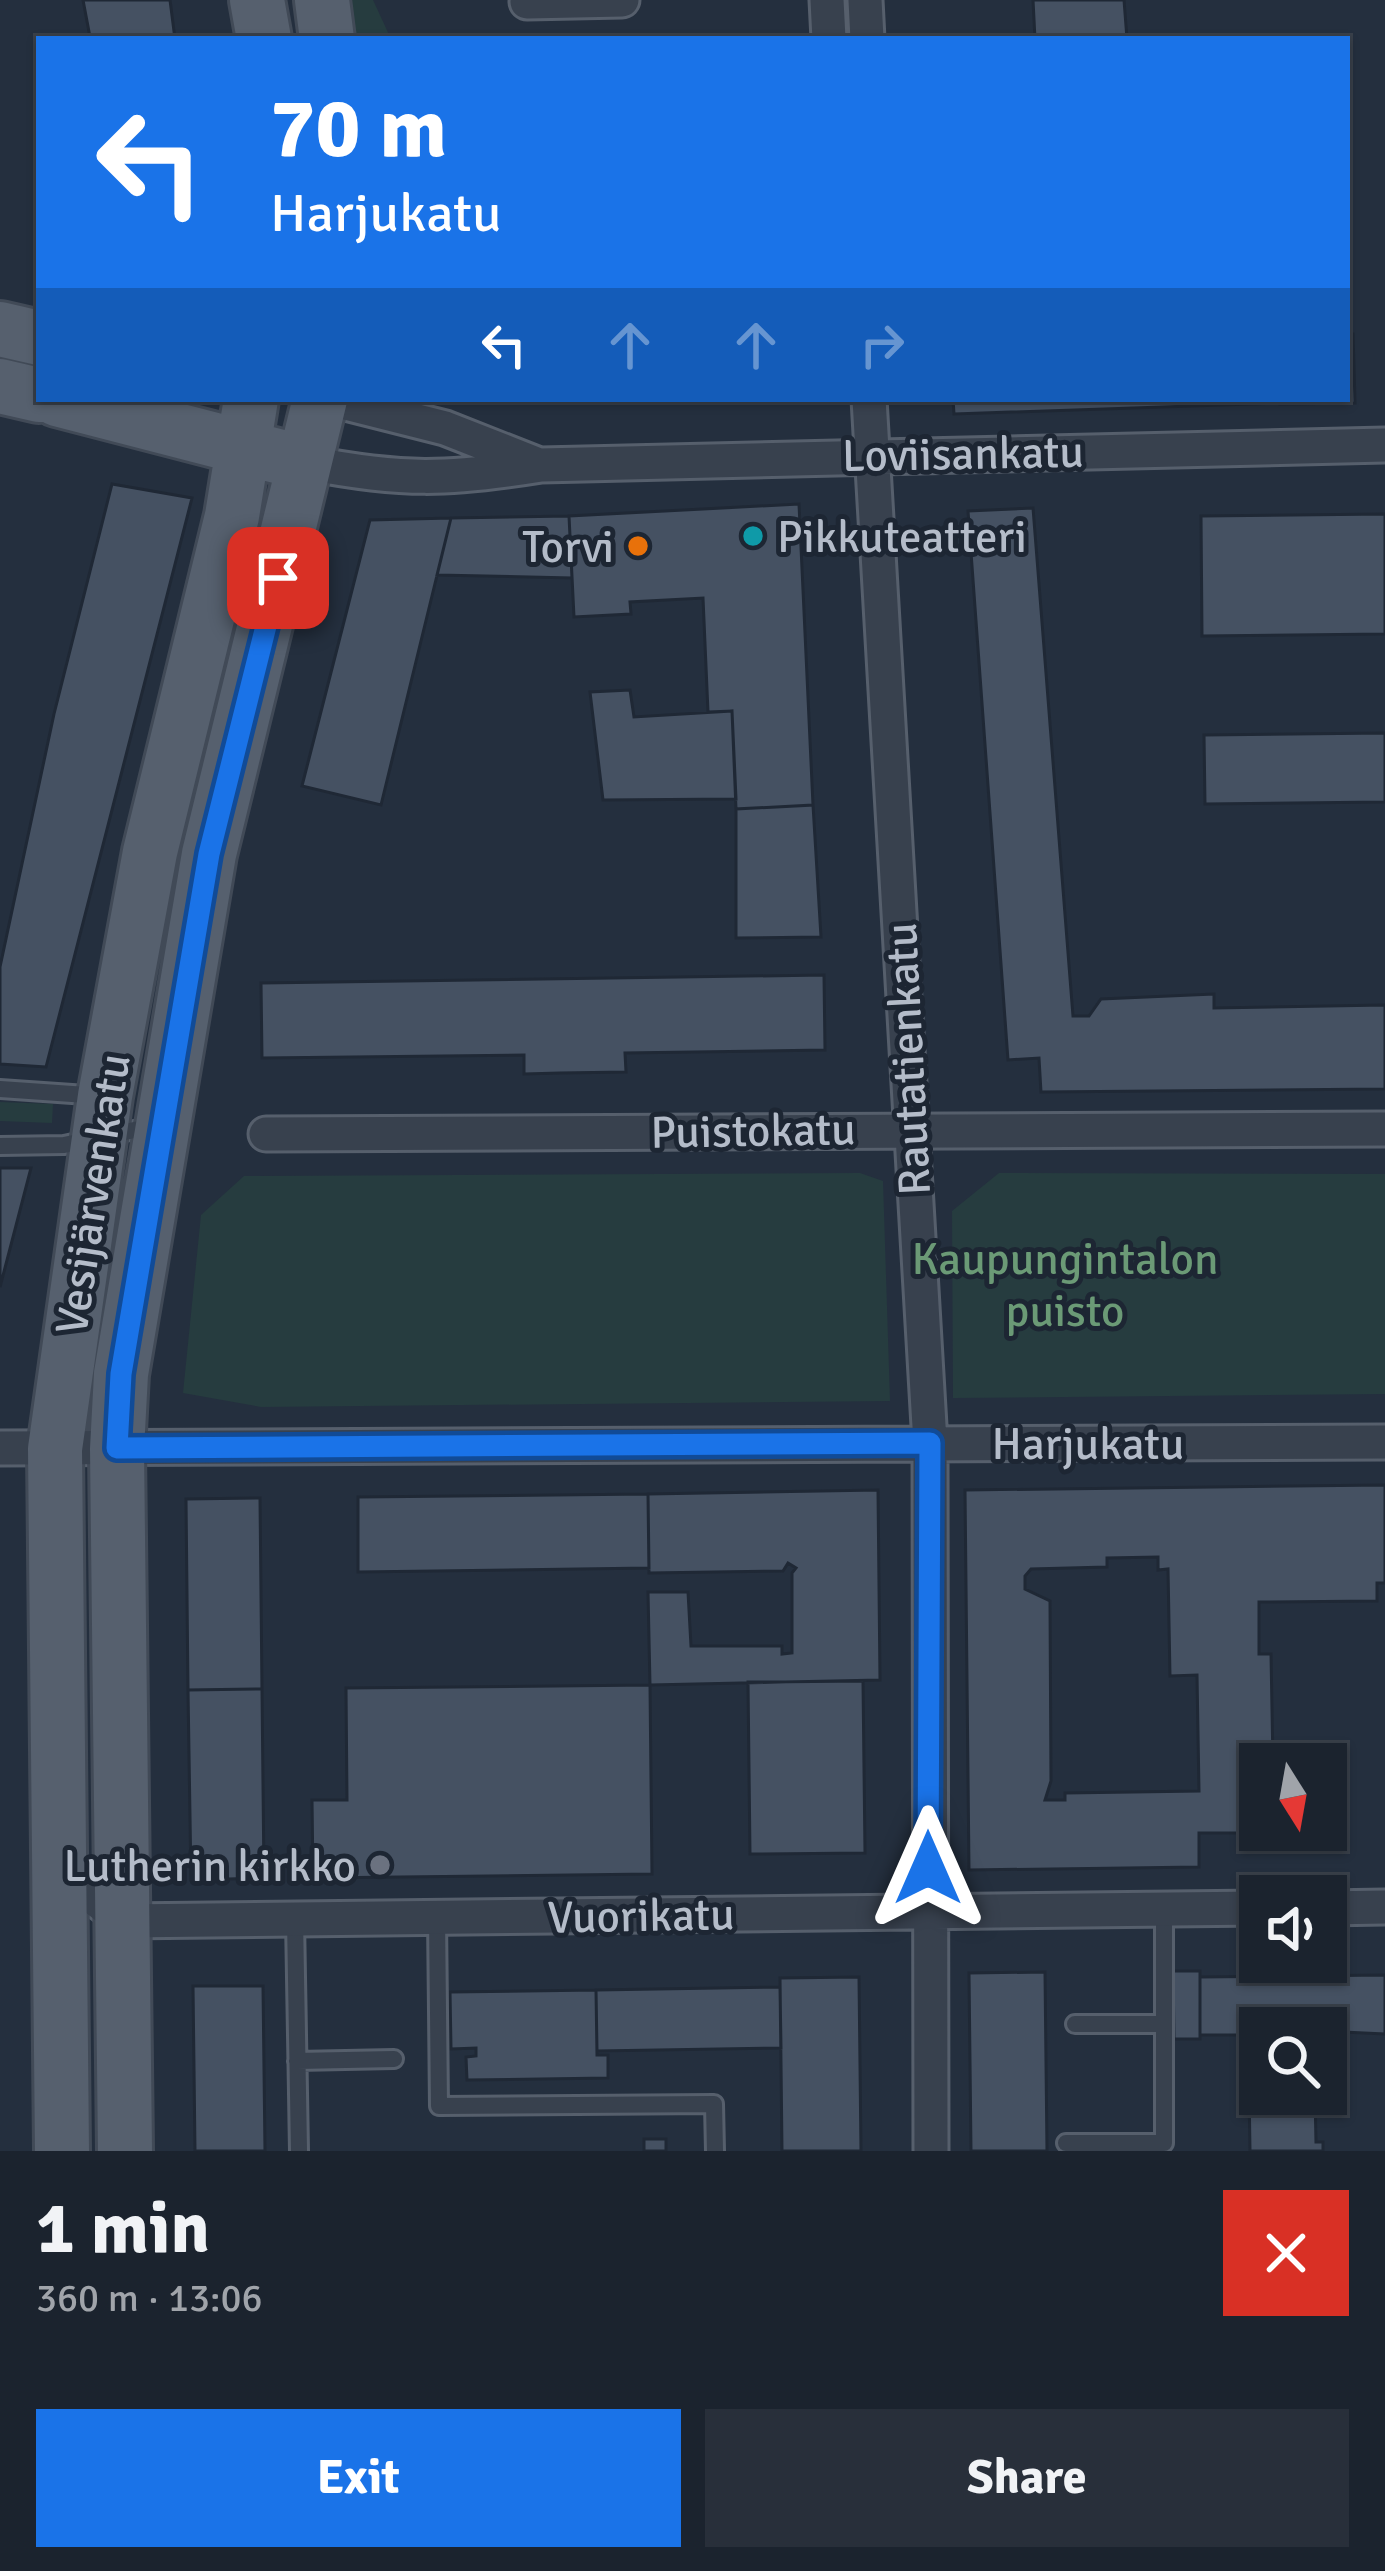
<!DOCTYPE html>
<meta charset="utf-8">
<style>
body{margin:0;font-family:Signika,sans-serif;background:#282f3a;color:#f1f3f6;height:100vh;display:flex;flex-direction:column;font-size:45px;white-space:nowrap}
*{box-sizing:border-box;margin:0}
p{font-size:39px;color:#a0a4aa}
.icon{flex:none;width:66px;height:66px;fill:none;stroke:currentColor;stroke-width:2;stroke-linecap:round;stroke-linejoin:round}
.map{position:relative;height:2151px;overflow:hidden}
.drawer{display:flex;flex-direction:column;background:#1b232e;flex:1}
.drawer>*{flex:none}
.guide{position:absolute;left:36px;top:36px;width:1314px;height:366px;border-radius:0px;box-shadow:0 3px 9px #0004,0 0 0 3px #39404a;background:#1a73e8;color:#fff;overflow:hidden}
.needle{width:78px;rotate:169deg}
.tools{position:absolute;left:1239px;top:1743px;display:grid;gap:24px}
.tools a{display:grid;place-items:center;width:108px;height:108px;border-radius:0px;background:#1b232e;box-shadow:0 3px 9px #0004,0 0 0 3px #39404a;font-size:60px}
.pin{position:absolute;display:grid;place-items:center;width:102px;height:102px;color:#fff;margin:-51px;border-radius:24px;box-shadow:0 6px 18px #0006}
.me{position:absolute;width:132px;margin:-66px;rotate:0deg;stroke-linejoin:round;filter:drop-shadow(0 0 9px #0008)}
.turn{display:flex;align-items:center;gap:42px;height:252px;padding:0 36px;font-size:54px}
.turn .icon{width:156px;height:156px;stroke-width:2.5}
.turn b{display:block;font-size:84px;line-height:102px}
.lanes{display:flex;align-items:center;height:114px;padding:0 36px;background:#0003;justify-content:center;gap:60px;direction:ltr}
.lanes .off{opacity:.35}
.round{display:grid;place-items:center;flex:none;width:126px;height:126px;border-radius:0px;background:#282f3a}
.headline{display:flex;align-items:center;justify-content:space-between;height:204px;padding:0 36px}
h1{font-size:72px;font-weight:700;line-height:90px}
.button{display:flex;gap:24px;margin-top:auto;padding:24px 36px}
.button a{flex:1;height:138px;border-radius:0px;background:#1a73e8;color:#fff;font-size:48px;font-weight:700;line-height:138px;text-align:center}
.button a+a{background:#282f3a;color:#f1f3f6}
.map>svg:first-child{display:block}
</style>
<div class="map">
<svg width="1385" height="2151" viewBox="0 0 1385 2151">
<rect width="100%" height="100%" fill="#242f3e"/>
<!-- green -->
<path fill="#263c3f" d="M 341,0 L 373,0 L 391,39 L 348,39 Z
M 0,1102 L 53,1104 L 52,1123 L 0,1121 Z
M 860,1173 L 883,1181 L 890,1401 L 261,1407 L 183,1393 L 201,1215 L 244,1176 Z
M 999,1173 L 1385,1174 L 1385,1394 L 953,1398 L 952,1211 Z"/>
<!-- building -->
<path fill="#455162" stroke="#1f2835" stroke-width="3" fill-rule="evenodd" d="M 83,0 L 170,0 L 175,39 L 90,37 Z
M 1033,0 L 1124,0 L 1127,39 L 1035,39 Z
M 1347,334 L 1353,334 L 1355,403 L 1280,404 L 1280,399 L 1347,399 Z
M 953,399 L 1276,399 L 1276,403 L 954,414 Z
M 112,484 L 192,498 L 46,1067 L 0,1064 L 0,967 L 54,714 Z
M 799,504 L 813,805 L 736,809 L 732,711 L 708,712 L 703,598 L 630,602 L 631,614 L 574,617 L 569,516 Z
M 1033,508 L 1073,1016 L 1089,1016 L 1101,999 L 1214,994 L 1214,1008 L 1385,1005 L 1385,1089 L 1041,1092 L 1039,1058 L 1008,1060 L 968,511 Z
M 1385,514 L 1385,634 L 1202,636 L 1201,516 Z
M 569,516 L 572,578 L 437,575 L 451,518 Z
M 451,518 L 381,805 L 302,786 L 370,520 Z
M 630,690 L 634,717 L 732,711 L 736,799 L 603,800 L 590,692 Z
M 1385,733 L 1385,802 L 1205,804 L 1204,735 Z
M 813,805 L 821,937 L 736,938 L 736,809 Z
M 824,975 L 825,1050 L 625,1053 L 626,1072 L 560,1073 L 524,1074 L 524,1055 L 262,1058 L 261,983 Z
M 0,1168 L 31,1168 L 0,1287 Z
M 1385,1485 L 1385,1583 L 1377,1583 L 1377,1601 L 1259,1602 L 1259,1654 L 1271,1654 L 1273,1764 L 1260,1764 L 1260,1830 L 1273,1833 L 1199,1833 L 1199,1867 L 969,1870 L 965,1490 ZM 1158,1557 L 1158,1570 L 1168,1569 L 1170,1676 L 1197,1675 L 1199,1791 L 1065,1793 L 1065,1800 L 1045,1800 L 1051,1781 L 1050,1601 L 1025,1589 L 1025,1576 L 1031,1569 L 1107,1567 L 1107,1558 Z
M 878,1490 L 880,1680 L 650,1685 L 648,1592 L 688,1592 L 691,1646 L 782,1646 L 782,1654 L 792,1653 L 792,1573 L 796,1568 L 788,1563 L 783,1571 L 649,1573 L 648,1494 Z
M 648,1494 L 649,1568 L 358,1572 L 358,1497 Z
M 260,1498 L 262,1689 L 188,1690 L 186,1499 Z
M 863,1681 L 865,1853 L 750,1854 L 748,1682 Z
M 650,1685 L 652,1874 L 313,1878 L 312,1800 L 347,1800 L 346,1688 Z
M 262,1689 L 264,1878 L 191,1880 L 188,1690 Z
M 1173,1971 L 1200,1971 L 1200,2039 L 1174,2039 Z
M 1045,1972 L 1047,2151 L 971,2151 L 969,1973 Z
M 1385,1975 L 1385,2034 L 1260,2028 L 1260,2035 L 1200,2035 L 1200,1977 Z
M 859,1977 L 861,2151 L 782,2151 L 780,1978 Z
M 193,1986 L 263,1986 L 265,2151 L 195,2151 Z
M 780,1987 L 781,2048 L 597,2051 L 596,1990 Z
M 596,1990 L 597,2055 L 608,2055 L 608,2078 L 467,2080 L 466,2057 L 476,2056 L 476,2048 L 451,2049 L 450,1992 Z
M 1249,2088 L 1260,2088 L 1260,2094 L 1315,2094 L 1316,2142 L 1323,2142 L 1323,2151 L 1250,2151 Z
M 644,2139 L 666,2139 L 666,2151 L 644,2151 Z"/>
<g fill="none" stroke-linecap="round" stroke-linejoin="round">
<defs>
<path id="service" d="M 0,1089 L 101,1096
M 0,1146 L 64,1145 L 153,1126
M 437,1917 L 439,2106 L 714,2104 L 715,2151
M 295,1919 L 299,2151
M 1075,2024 L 1164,2024
M 297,2061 L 394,2059
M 1066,2143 L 1164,2143 L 1164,1909"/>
<path id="minor" d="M 827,0 L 829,39
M 865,0 L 867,39
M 527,2 L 622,0
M 330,399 L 445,428 L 539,465
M 869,399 L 930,1443 L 931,2151
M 309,463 C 402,481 448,480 541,465 L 1385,445
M 266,1134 L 1385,1129
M 0,1448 L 1385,1442
M 63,1854 L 89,1894 L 123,1921 L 1260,1908
M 1326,1908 L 1385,1907"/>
<path id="primary" d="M 257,0 L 264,39
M 322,0 L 327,39
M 0,329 L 39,338
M 0,386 L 39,395
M 57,399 L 277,456
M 62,2151 L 55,1449 L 105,1096 L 150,852 L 232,516 L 251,399
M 125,2151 L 117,1449 L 121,1374 L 209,854 L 320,399"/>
</defs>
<!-- service casing -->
<use href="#service" stroke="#565f6c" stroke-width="22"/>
<!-- minor casing -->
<use href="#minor" stroke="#565f6c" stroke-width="39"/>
<!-- primary casing -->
<use href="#primary" stroke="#414a57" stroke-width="60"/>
<!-- service -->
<use href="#service" stroke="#38414e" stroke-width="16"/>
<!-- minor -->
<use href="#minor" stroke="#38414e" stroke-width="33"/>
<!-- primary -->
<use href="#primary" stroke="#56606e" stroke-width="54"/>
</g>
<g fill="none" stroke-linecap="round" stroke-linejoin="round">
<defs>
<path id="route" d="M 278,578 L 209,854 L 121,1374 L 117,1448 L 930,1443 L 928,1868"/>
</defs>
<!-- route casing -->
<use href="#route" stroke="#114b97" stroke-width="30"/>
<!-- route -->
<use href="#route" stroke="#1a73e8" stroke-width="21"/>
</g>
<!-- markers -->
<circle fill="#0f9aa8" stroke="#1d2633" stroke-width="4.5" cx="753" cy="536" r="12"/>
<circle fill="#e8710a" stroke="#1d2633" stroke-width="4.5" cx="638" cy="546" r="12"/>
<circle fill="#6b7280" stroke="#1d2633" stroke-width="4.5" cx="380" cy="1865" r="12"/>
<g text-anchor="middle" stroke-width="10" stroke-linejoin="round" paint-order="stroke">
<!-- street labels -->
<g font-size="45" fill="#b4bcc9" stroke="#1d2633">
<text transform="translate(963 453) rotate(-1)" y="16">Loviisankatu</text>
<text transform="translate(907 1059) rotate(-93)" y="16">Rautatienkatu</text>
<text transform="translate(753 1130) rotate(-1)" y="16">Puistokatu</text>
<text transform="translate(92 1194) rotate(-81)" y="16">Vesijärvenkatu</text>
<text x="1088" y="1459">Harjukatu</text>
<text transform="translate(641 1915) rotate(-1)" y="16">Vuorikatu</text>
</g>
<!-- poi labels -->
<g font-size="45" fill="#b4bcc9" stroke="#1d2633" text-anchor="end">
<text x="777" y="552" text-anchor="start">Pikkuteatteri</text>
<text x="614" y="562">Torvi</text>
<text x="356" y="1881">Lutherin kirkko</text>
</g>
<!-- park labels -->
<g font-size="45" fill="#6b9a76" stroke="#1d2633">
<text x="1065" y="1274">Kaupungintalon<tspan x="1065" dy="52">puisto</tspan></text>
</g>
</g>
</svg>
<div class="tools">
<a><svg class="needle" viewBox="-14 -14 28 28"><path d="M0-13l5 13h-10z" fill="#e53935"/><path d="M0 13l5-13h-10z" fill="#a0a4aa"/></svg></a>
<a><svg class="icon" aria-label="sound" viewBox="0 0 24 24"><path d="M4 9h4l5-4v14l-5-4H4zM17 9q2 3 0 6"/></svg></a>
<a><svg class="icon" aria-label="search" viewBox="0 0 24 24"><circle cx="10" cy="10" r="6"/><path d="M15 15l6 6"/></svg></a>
</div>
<div class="pin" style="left:278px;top:578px;background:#d93025"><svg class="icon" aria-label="arrive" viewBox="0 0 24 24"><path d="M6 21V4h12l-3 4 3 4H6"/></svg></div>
<svg class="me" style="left:928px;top:1868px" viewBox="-20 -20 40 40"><path d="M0-17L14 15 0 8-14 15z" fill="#1a73e8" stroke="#fff" stroke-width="4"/></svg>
<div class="guide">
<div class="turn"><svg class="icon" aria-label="left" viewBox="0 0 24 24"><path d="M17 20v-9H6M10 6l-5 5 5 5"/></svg><div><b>70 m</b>Harjukatu</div></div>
<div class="lanes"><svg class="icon" aria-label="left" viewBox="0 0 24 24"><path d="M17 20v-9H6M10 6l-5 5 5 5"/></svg><svg class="icon off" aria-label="ahead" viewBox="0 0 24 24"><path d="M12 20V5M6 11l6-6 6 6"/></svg><svg class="icon off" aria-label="ahead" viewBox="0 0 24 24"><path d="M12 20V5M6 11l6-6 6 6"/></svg><svg class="icon off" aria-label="right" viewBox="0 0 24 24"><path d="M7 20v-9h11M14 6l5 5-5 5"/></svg></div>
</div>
</div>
<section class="drawer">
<div class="headline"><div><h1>1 min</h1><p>360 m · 13:06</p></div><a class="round" style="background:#d93025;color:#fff"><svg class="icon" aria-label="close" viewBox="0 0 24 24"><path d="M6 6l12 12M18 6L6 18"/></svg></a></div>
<div class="button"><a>Exit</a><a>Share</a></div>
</section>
